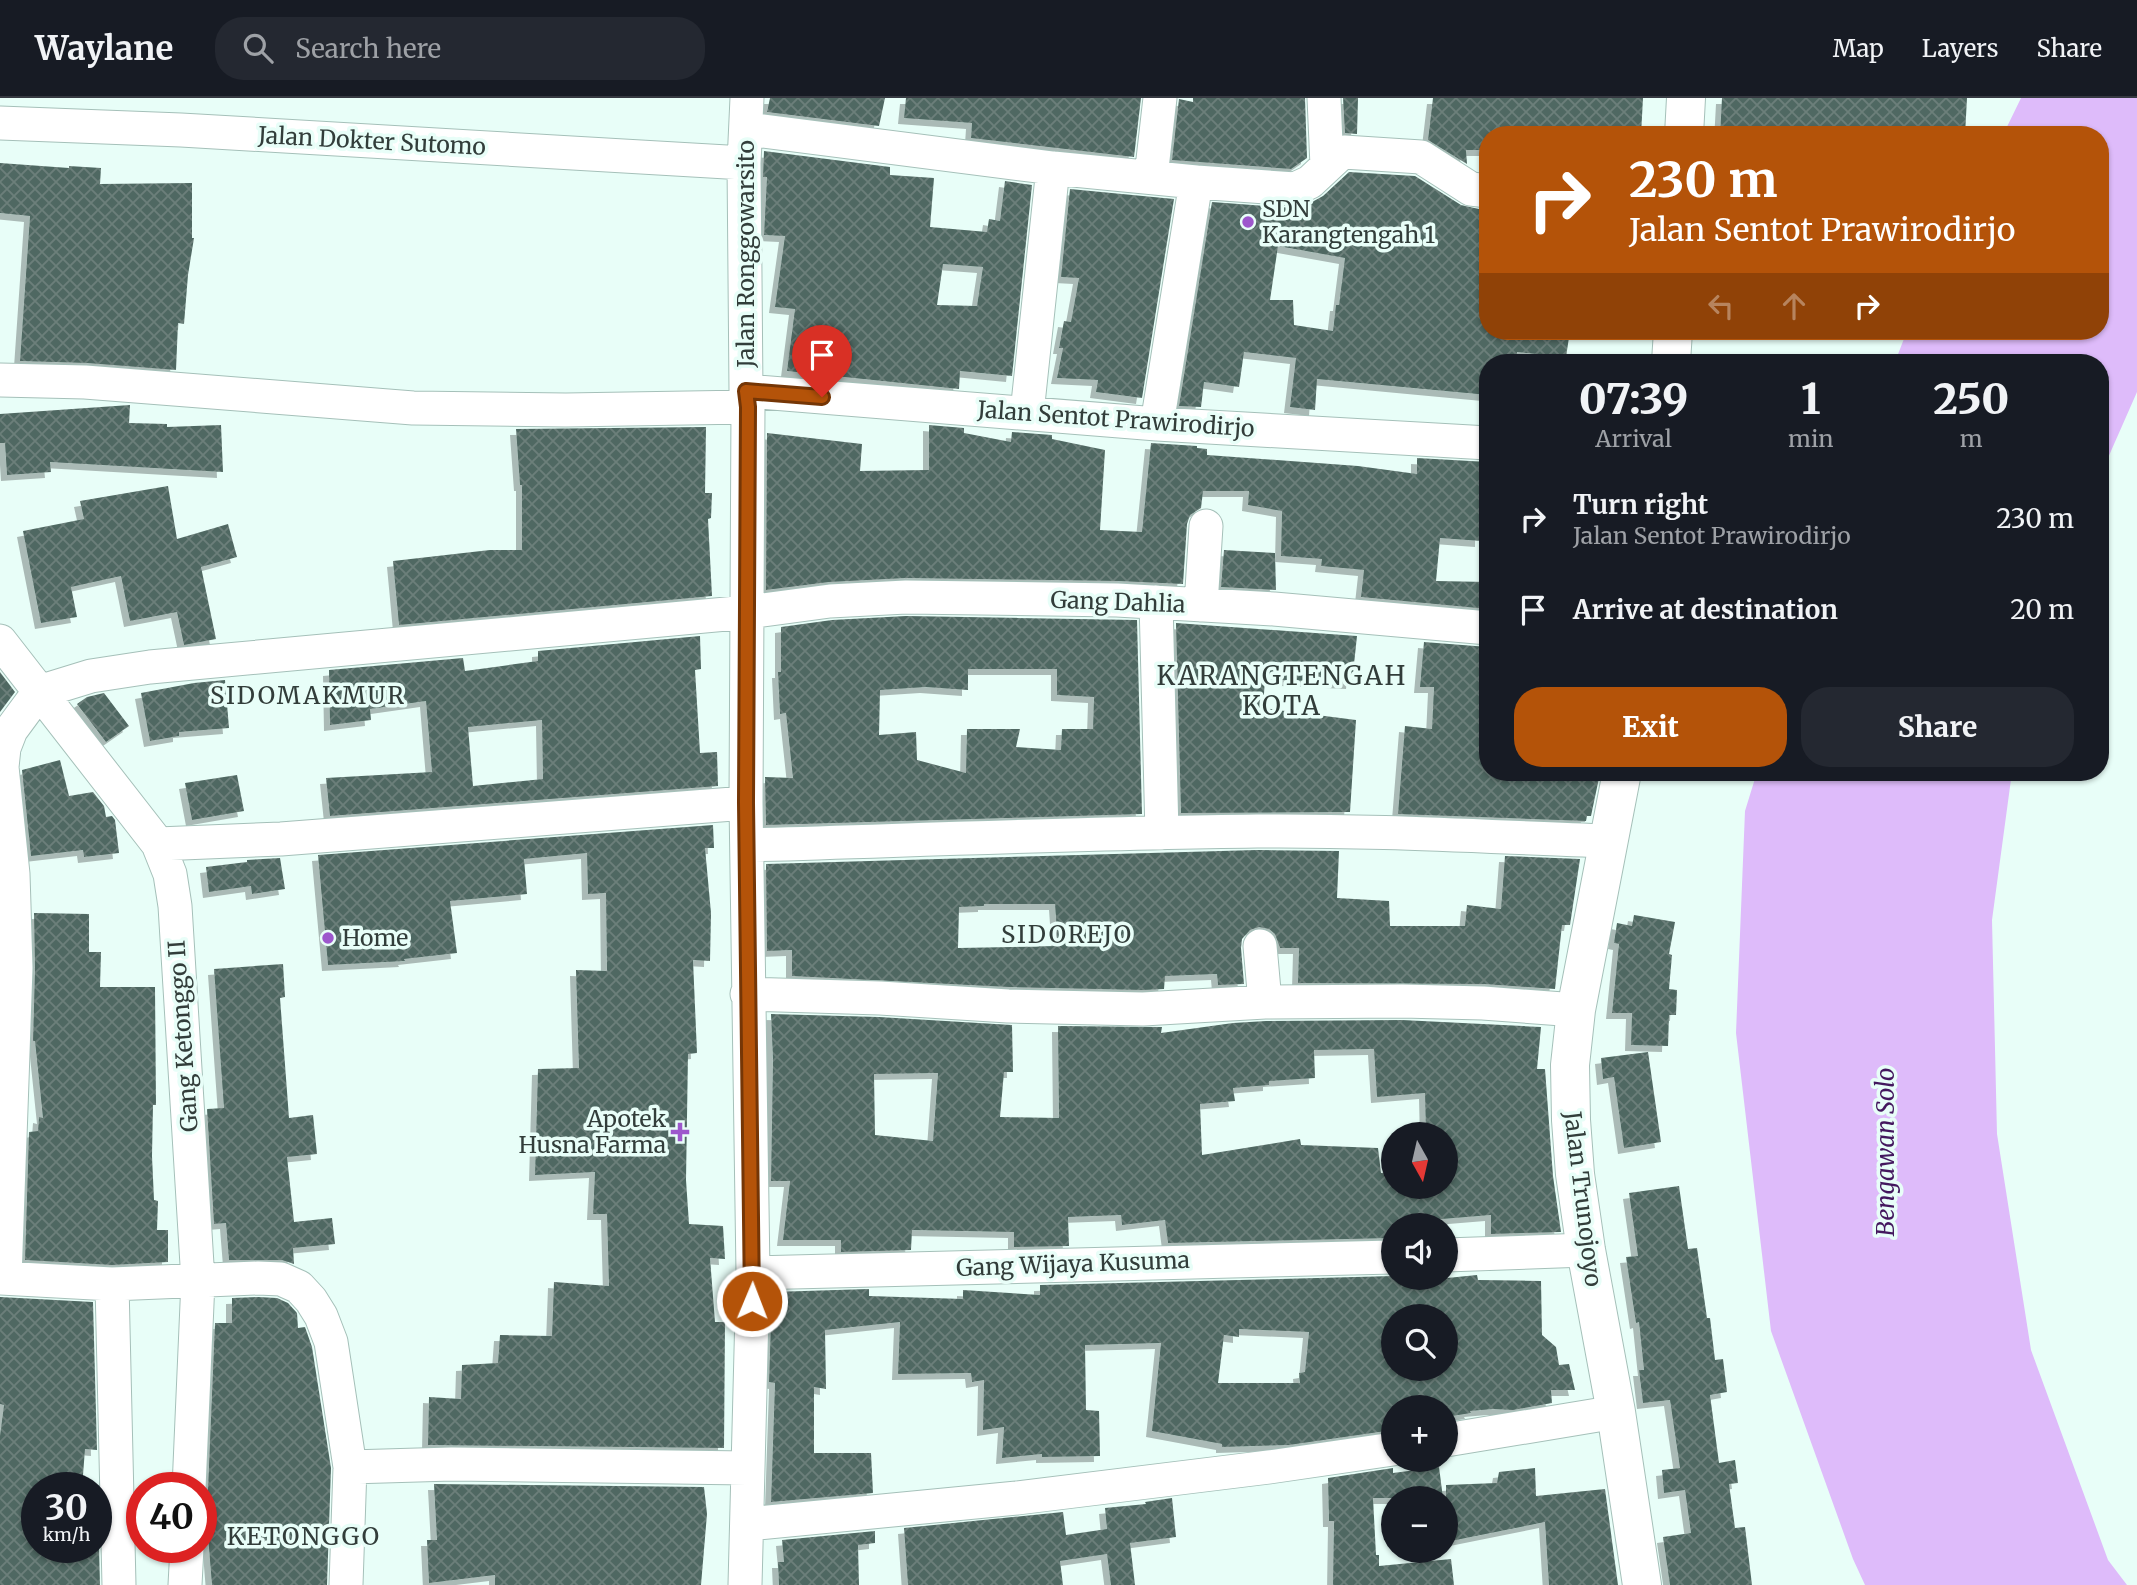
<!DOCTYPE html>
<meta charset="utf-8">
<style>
body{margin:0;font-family:Merriweather,serif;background:#242831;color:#f1f3f6;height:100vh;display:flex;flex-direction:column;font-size:26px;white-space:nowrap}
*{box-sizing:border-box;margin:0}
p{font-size:23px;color:#9ea1a6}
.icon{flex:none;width:38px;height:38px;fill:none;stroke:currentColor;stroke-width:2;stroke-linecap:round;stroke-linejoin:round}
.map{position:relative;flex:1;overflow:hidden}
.drawer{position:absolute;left:1479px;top:256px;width:630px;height:427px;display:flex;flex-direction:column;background:#171b24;border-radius:28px;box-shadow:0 2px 5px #0004}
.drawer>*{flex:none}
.guide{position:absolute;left:1479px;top:28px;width:630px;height:214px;border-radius:28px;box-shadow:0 2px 5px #0004;background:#b45309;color:#fff;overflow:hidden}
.needle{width:46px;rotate:172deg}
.tools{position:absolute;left:1381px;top:1024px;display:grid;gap:14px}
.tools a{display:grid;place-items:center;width:77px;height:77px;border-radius:50%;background:#171b24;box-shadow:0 2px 5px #0004;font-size:35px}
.speed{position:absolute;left:21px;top:1374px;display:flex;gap:14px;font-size:35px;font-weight:700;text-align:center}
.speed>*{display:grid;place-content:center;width:91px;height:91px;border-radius:50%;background:#171b24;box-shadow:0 2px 5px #0004;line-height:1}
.speed small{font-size:18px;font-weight:400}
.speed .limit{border:10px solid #d22;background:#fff;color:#111}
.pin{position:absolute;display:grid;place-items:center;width:60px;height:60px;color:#fff;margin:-72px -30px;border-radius:50% 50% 50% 0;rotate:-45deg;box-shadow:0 0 7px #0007}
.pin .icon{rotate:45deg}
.me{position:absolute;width:77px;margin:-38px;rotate:1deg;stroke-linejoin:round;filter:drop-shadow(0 0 5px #0008)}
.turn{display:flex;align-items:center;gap:24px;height:147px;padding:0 35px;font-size:32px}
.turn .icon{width:91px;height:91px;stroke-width:2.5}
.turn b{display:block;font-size:49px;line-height:60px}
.lanes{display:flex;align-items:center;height:66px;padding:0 35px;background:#0003;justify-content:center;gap:35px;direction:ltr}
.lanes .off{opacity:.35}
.eta{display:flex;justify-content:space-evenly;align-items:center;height:119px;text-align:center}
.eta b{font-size:42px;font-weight:800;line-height:49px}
.primary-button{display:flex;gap:14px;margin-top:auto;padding:14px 35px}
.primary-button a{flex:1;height:80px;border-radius:28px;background:#b45309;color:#fff;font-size:28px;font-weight:800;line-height:80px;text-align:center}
.primary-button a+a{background:#242831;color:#f1f3f6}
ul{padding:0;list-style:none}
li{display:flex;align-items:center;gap:21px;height:91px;padding:0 35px}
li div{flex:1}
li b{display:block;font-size:26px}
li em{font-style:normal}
header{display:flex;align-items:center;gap:42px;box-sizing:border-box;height:98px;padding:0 35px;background:#171b24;border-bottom:2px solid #363941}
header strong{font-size:33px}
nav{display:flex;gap:38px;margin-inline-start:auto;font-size:24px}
.search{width:490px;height:63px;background:#242831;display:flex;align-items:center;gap:18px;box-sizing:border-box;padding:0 24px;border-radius:28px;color:#9ea1a6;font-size:26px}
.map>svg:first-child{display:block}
</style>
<header>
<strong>Waylane</strong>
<div class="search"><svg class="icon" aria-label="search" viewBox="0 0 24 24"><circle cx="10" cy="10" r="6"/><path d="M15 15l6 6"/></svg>Search here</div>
<nav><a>Map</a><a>Layers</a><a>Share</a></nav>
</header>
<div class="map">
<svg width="2137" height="1487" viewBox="0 0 2137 1487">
<defs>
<pattern id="building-cross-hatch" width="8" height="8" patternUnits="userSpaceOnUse" patternTransform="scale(1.75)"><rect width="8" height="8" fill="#506862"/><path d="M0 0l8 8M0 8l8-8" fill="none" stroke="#6c7f7a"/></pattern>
<filter id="shadow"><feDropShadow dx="-6" dy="6" stdDeviation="0" flood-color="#0004"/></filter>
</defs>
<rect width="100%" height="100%" fill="#e8fef8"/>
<!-- water -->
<path fill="#debbfa" d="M 2021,0 L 2137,0 L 2137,294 L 2100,378 L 2100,264 L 1895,264 L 1907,233 L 2100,233 L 2100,37 L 2003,37 Z
M 1757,674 L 2012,674 L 1992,822 L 1997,1036 L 2031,1252 L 2108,1462 L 2127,1487 L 1865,1487 L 1853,1461 L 1771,1233 L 1736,935 L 1745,713 Z"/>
<!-- building -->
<path fill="url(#building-cross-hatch)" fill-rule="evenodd" filter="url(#shadow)" d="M 770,0 L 885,0 L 879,28 L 767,14 Z
M 906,0 L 1141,0 L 1134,59 L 971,40 L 972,25 L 904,20 Z
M 1193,0 L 1305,0 L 1307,60 L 1291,71 L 1172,62 L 1179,1 L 1193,4 Z
M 1343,0 L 1358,0 L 1357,36 L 1345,35 Z
M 1433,0 L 1643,0 L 1641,37 L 1549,37 L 1493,32 L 1492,37 L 1488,37 L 1488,52 L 1466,52 L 1467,66 L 1428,42 Z
M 1722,0 L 1967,0 L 1965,37 L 1720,37 Z
M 764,53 L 890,69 L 890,77 L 934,80 L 930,129 L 987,134 L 989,121 L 1000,123 L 1005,83 L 1032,87 L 1012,278 L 960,273 L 959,291 L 787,273 L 795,211 L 775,209 L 785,138 L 764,137 L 767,79 L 763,79 ZM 943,166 L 983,169 L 977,208 L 937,207 Z
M 0,65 L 69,70 L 69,68 L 101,70 L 100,86 L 192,85 L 192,140 L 194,140 L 188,177 L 184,226 L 178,225 L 176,272 L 87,265 L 20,263 L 30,118 L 0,115 Z
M 1349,74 L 1415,78 L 1461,107 L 1488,113 L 1485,187 L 1488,188 L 1488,233 L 1570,233 L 1566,259 L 1517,254 L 1516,264 L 1488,264 L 1488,297 L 1317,281 L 1315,312 L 1290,309 L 1296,260 L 1244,254 L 1239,289 L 1204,284 L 1201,309 L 1179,308 L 1212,104 L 1294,110 L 1303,109 L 1323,98 ZM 1278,148 L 1345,160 L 1339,207 L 1336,207 L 1333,233 L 1294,227 L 1293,202 L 1270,202 Z
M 1070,91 L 1174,101 L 1142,300 L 1096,294 L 1098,282 L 1057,280 L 1063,250 L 1059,250 L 1064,223 L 1071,224 L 1079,180 L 1061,179 Z
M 130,307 L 129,325 L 167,326 L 167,329 L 221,327 L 223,374 L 50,364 L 51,374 L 7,377 L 5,345 L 0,345 L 0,316 Z
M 929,327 L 964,330 L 964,335 L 1011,344 L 1012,334 L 1052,337 L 1052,341 L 1105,352 L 1100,432 L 1142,434 L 1151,345 L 1197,348 L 1197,350 L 1207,351 L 1207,357 L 1358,368 L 1417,376 L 1417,360 L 1488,364 L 1488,393 L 1482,393 L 1481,443 L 1440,440 L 1436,483 L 1488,484 L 1488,511 L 1361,499 L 1364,472 L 1321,468 L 1322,461 L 1281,458 L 1282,413 L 1248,407 L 1249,393 L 1203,393 L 1201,410 L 1190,417 L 1187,426 L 1183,486 L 1118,483 L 906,480 L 829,484 L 766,492 L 767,335 L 862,346 L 860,373 L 929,372 Z
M 706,329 L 705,395 L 712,395 L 711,420 L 708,421 L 712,498 L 399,527 L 393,463 L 490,452 L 522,452 L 522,387 L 520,387 L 516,331 Z
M 168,388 L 177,441 L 228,426 L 237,459 L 201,469 L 216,541 L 184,547 L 177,514 L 130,523 L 121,478 L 71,489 L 77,519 L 41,525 L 23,433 L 84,421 L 80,403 Z
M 1224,452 L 1275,455 L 1276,492 L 1221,489 Z
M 906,518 L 1137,522 L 1142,716 L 766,727 L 765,679 L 793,680 L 786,615 L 780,616 L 778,574 L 781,574 L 781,529 L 832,522 ZM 968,571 L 1057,571 L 1057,597 L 1094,599 L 1093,631 L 1062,631 L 1061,652 L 1016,649 L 1020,631 L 967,631 L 966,675 L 917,662 L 916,634 L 879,637 L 880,592 L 926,589 L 968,592 Z
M 1176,525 L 1357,538 L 1352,585 L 1265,581 L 1263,610 L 1356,622 L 1350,714 L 1181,715 Z
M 700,538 L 701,571 L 695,572 L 700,655 L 717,654 L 718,688 L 330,718 L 326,680 L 432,674 L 426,603 L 370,611 L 371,622 L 330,627 L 329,572 L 463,560 L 465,573 L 538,563 L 538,553 ZM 542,622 L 543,681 L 473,688 L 468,629 Z
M 1424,544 L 1488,549 L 1488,674 L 1599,680 L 1591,718 L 1587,718 L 1586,723 L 1398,716 L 1405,628 L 1432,631 L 1434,589 L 1420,589 Z
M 0,574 L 15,594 L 0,614 Z
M 225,582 L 229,630 L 179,634 L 179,638 L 150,643 L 141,595 L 194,585 Z
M 104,595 L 129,628 L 106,644 L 77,606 L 87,599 Z
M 60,662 L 69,698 L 93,694 L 104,708 L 106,719 L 112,718 L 115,722 L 119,755 L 84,759 L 83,752 L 31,758 L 22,672 Z
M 237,677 L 244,713 L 192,722 L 185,685 Z
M 713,727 L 714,750 L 705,750 L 711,815 L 710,863 L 693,862 L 697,955 L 688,956 L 686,1082 L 689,1126 L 723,1128 L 725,1161 L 710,1160 L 715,1224 L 725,1224 L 724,1350 L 428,1347 L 429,1299 L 461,1301 L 462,1267 L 498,1265 L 500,1237 L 552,1238 L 554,1184 L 609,1188 L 607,1116 L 593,1116 L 595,1074 L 535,1077 L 538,971 L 579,970 L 576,872 L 607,873 L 606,795 L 588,796 L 587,755 L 524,761 L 527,796 L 450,803 L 457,855 L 404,861 L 405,863 L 328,867 L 318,757 Z
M 1257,752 L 1339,753 L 1337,800 L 1389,803 L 1390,828 L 1465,828 L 1467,807 L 1501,811 L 1505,758 L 1580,761 L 1570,827 L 1562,827 L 1555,891 L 1484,886 L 1298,885 L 1299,850 L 1280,850 L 1275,836 L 1269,831 L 1259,829 L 1250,832 L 1242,841 L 1241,850 L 1244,886 L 1218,887 L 1217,876 L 1165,878 L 1164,891 L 1143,892 L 1009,889 L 792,878 L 792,852 L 767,853 L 766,766 ZM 984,806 L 1055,806 L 1058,848 L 958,850 L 959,809 L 984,808 Z
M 280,760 L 285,791 L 252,796 L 251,788 L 209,794 L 206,769 L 247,764 L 247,762 Z
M 34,815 L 89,816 L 89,854 L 101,854 L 100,889 L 155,889 L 156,1007 L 153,1007 L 152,1058 L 154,1102 L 158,1103 L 157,1132 L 168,1132 L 168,1164 L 112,1167 L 25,1162 L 29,1034 L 38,1033 L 39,1019 L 43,1020 L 35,943 L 33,943 L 35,871 Z
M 1634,817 L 1675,824 L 1669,856 L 1672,857 L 1669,891 L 1677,892 L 1676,917 L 1669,917 L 1668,948 L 1631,947 L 1632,915 L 1612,915 L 1619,846 L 1614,845 L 1617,825 L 1632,828 Z
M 283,866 L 285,899 L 280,900 L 289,1020 L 313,1017 L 317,1056 L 287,1059 L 294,1124 L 332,1120 L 335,1146 L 293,1150 L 294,1166 L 282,1162 L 229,1162 L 226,1125 L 214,1126 L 207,1011 L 224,1010 L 214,871 Z
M 771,916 L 879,919 L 1012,927 L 1013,974 L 1004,974 L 1000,1019 L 1059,1020 L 1058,928 L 1162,929 L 1161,935 L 1233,925 L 1266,923 L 1402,922 L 1541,929 L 1537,971 L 1545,971 L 1553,1078 L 1561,1134 L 1491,1136 L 1491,1117 L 1430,1122 L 1430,1127 L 1393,1127 L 1393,1140 L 1168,1145 L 1165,1122 L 1122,1127 L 1121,1117 L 1068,1119 L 1069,1148 L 1014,1149 L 1014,1134 L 912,1132 L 911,1152 L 841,1154 L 841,1142 L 783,1142 L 790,1083 L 771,1083 L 773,961 ZM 1374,951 L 1377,999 L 1425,995 L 1426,1036 L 1446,1036 L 1446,1088 L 1393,1088 L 1393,1074 L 1381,1075 L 1378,1050 L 1301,1047 L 1300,1041 L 1202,1057 L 1200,1006 L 1235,1003 L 1233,990 L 1269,987 L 1269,983 L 1315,980 L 1314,952 ZM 938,975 L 933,1043 L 875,1037 L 874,976 Z
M 1648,954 L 1661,1044 L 1624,1050 L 1614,979 L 1603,981 L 1601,960 Z
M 1679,1088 L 1688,1151 L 1697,1150 L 1707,1220 L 1710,1220 L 1715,1262 L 1723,1261 L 1727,1294 L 1710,1297 L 1719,1365 L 1735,1362 L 1738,1385 L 1729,1386 L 1735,1430 L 1745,1429 L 1752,1487 L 1670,1487 L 1663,1439 L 1691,1435 L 1685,1392 L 1664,1395 L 1662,1372 L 1680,1370 L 1670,1302 L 1643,1305 L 1639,1272 L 1644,1272 L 1639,1224 L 1636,1225 L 1626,1159 L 1638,1158 L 1629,1095 Z
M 1477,1177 L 1478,1182 L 1541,1183 L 1542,1237 L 1556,1249 L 1559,1267 L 1569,1266 L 1575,1292 L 1551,1292 L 1552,1305 L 1513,1312 L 1493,1311 L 1470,1313 L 1471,1315 L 1446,1319 L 1446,1309 L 1393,1309 L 1393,1332 L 1289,1347 L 1222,1349 L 1222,1346 L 1152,1333 L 1161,1245 L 1085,1247 L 1086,1312 L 1099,1313 L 1100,1358 L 1042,1359 L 1042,1356 L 1002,1360 L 1004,1329 L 983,1332 L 984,1282 L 972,1284 L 971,1275 L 898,1276 L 900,1224 L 825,1232 L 826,1291 L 814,1289 L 814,1355 L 871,1355 L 873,1395 L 771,1404 L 775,1285 L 769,1284 L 772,1194 L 869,1191 L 869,1198 L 963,1201 L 963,1192 L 1040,1197 L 1040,1187 L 1393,1178 L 1447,1180 ZM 1393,1218 L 1446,1218 L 1446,1270 L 1393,1270 ZM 1239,1231 L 1309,1234 L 1305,1274 L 1299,1275 L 1300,1285 L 1218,1285 L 1224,1237 L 1239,1239 Z
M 0,1199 L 93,1204 L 97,1352 L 85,1351 L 82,1390 L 37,1390 L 37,1449 L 99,1449 L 100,1487 L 0,1487 L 0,1338 L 4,1307 L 0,1306 Z
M 258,1199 L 277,1200 L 288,1205 L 297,1215 L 298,1230 L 305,1229 L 312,1249 L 331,1370 L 327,1487 L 212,1487 L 205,1401 L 208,1391 L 215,1225 L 232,1225 L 232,1200 Z
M 1439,1369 L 1443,1400 L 1373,1400 L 1376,1457 L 1379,1457 L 1379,1468 L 1451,1461 L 1454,1487 L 1333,1487 L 1334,1423 L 1329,1423 L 1328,1380 L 1393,1370 L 1393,1375 Z
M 1535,1370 L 1536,1398 L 1605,1391 L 1618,1487 L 1549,1487 L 1545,1424 L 1446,1444 L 1446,1387 L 1497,1385 L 1499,1374 Z
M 434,1386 L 704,1389 L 707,1416 L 701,1487 L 495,1487 L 495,1477 L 429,1485 L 427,1442 L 437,1442 Z
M 1172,1400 L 1176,1439 L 1130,1445 L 1135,1487 L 1111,1487 L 1107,1456 L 1060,1463 L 1063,1487 L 908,1487 L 904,1430 L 1063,1414 L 1066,1437 L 1107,1431 L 1105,1410 L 1146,1406 L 1145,1404 Z
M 875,1433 L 875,1445 L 858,1447 L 859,1487 L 779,1487 L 778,1464 L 784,1464 L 782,1442 Z"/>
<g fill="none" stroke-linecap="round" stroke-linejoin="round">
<defs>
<path id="minor" d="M 1324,0 L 1327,68
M 0,25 L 181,32 L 744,65
M 747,31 L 1053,70 L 1196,84 L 1157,326
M 1151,79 L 1160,0
M 1196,84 L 1295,91 L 1310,84 L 1340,56 L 1344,54 L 1421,59 L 1471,91 L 1488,93
M 0,282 L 85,284 L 413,310 L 566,312 L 748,309
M 746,293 L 1157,326 L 1488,345
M 1027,315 L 1053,70
M 1156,504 L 1162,735
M 1201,507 L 1206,428
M 0,543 L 158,746 L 170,776 L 175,808 L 198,1183 L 189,1390
M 39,594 L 91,578 L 150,569 L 748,514 L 830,503 L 906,499 L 1117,502 L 1274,511 L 1488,530
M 158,746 L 281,741 L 746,705
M 747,747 C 917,742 1087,735 1257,733 C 1374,732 1491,739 1608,743
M 1260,848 L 1265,904
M 747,896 L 880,900 L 1008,908 L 1143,911 L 1265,904 L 1402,903 L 1483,905 L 1576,912
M 1446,1157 L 1586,1152
M 753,1175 L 1393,1159
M 0,1180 L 112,1186 L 119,1487
M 5,1180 L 16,870 L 13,776 L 2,669 L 4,650 L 11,632 L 39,594
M 112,1186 L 258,1180 L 281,1181 L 299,1189 L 311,1202 L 321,1218 L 331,1244 L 350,1369 L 346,1487
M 1446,1342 L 1616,1314
M 350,1369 L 452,1366 L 747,1370
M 747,1426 L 1017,1400 L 1269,1369 L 1393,1351
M 185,1487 L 187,1449
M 745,1487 L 753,1175 L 746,705 L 748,309 L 746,293 L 744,65 L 747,0"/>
<path id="major" d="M 1684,37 L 1686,0
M 1671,264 L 1673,233
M 1622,674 L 1576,912 L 1570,967 L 1571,1022 L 1575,1076 L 1586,1152 L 1616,1314 L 1642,1487"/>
</defs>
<!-- minor casing -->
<use href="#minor" stroke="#a5c0b9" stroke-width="35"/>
<!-- major casing -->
<use href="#major" stroke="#a5c0b9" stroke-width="40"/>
<!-- minor -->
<use href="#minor" stroke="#fff" stroke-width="33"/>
<!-- major -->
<use href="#major" stroke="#fff" stroke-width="38"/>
</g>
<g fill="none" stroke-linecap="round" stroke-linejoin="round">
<defs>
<path id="route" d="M 752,1203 L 746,705 L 748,309 L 746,293 L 822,299"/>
</defs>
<!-- route casing -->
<use href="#route" stroke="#753606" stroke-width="18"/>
<!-- route -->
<use href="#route" stroke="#b45309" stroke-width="12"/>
</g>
<!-- markers -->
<g fill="#9d57cc" stroke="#e8fef8" stroke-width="2.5">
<circle cx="1248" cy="124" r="7"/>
<circle cx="328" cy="840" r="7"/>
<path d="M676.5 1023.5h7v7h7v7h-7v7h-7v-7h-7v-7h7z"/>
</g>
<g text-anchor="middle" stroke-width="7" stroke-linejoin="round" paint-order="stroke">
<!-- street labels -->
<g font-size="23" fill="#323d3a" stroke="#e8fef8">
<text transform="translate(372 43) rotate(3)" y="8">Jalan Dokter Sutomo</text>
<text transform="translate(746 156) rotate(-90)" y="8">Jalan Ronggowarsito</text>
<text transform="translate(1116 321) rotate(4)" y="8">Jalan Sentot Prawirodirjo</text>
<text transform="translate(1118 504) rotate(2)" y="8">Gang Dahlia</text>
<text transform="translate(183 938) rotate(-94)" y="8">Gang Ketonggo II</text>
<text transform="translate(1583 1101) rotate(83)" y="8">Jalan Trunojoyo</text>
<text transform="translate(1073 1166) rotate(-2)" y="8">Gang Wijaya Kusuma</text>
</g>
<!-- poi labels -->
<g font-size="23" fill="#323d3a" stroke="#e8fef8" text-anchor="start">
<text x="1262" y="119">SDN<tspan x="1262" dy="26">Karangtengah 1</tspan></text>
<text x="342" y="848">Home</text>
<text x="666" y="1029" text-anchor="end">Apotek<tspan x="666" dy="26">Husna Farma</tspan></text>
</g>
<!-- neighbourhood labels -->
<g font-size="24" letter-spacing="2" fill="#323d3a" stroke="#e8fef8">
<text x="308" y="606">SIDOMAKMUR</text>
<text x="1067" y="845">SIDOREJO</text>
<text x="304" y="1447">KETONGGO</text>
</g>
<!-- water labels -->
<g font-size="24" font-style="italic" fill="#43175e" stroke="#e8fef8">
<text transform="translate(1886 1054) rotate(-90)" y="8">Bengawan Solo</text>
</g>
<!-- quarter labels -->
<g font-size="26" letter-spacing="2" fill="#323d3a" stroke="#e8fef8">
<text x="1282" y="587">KARANGTENGAH<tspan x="1282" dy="30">KOTA</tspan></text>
</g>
</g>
</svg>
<div class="tools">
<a><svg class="needle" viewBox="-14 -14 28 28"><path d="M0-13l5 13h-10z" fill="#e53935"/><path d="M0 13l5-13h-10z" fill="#9ea1a6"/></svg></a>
<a><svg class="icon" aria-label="sound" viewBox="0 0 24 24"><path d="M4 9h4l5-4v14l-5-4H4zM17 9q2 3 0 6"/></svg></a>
<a><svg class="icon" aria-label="search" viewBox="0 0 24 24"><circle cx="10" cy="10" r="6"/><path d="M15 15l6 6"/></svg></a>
<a>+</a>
<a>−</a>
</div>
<div class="speed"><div>30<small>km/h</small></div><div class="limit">40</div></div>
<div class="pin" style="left:822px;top:299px;background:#d93025"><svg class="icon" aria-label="arrive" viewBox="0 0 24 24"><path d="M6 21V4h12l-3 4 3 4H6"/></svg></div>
<svg class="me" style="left:752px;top:1203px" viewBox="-20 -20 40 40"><circle r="17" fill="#b45309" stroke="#fff" stroke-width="3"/><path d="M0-11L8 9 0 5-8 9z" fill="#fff"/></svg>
<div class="guide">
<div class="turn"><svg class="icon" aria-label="right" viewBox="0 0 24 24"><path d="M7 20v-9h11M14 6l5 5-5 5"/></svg><div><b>230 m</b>Jalan Sentot Prawirodirjo</div></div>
<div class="lanes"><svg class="icon off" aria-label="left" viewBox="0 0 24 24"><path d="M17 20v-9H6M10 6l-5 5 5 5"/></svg><svg class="icon off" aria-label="ahead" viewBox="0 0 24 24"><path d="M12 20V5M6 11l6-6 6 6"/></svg><svg class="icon" aria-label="right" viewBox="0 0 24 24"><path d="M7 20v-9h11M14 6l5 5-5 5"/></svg></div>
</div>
<section class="drawer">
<div class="eta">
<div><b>07:39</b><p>Arrival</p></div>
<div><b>1</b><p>min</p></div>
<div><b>250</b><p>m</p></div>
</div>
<ul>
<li><svg class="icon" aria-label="right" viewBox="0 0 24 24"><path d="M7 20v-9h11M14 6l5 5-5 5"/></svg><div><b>Turn right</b><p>Jalan Sentot Prawirodirjo</p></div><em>230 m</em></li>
<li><svg class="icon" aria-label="arrive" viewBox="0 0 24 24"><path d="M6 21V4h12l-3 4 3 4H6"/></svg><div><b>Arrive at destination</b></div><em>20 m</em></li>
</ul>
<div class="primary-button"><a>Exit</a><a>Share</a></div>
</section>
</div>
